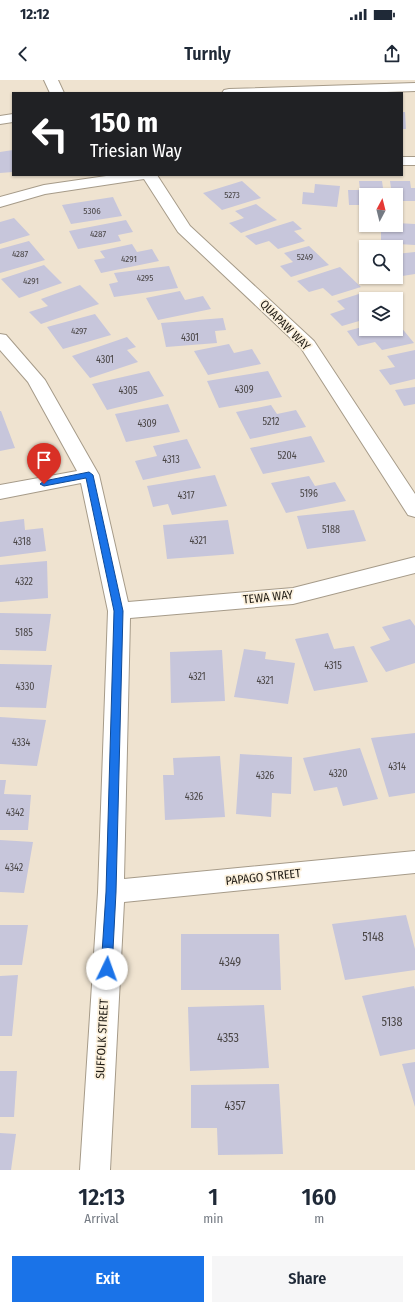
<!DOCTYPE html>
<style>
body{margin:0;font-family:"Fira Sans Condensed",sans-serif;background:#f6f6f7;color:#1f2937;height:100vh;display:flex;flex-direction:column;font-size:15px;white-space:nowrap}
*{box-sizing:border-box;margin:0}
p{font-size:13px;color:#747a83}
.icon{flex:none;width:22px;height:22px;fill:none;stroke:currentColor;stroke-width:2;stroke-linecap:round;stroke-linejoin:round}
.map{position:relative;height:1090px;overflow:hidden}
.details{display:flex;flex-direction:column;background:#fff;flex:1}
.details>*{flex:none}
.top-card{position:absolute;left:12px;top:12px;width:391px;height:84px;border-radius:0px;box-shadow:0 1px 3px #0004;background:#202124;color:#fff;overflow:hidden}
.needle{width:26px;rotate:7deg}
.buttons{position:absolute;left:359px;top:108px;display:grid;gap:8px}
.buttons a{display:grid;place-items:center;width:44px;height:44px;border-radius:0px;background:#fff;box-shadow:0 1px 3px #0004;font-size:20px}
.pin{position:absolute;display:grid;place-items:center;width:34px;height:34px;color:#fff;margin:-41px -17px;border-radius:50% 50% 50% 0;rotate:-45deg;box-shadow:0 0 4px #0007}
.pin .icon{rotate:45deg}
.me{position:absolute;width:44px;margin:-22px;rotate:3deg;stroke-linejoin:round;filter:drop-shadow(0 0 3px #0008)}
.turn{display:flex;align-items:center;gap:14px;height:84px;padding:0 12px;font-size:18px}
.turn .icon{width:52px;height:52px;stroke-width:2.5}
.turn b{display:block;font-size:28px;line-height:34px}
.eta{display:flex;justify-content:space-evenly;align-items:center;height:68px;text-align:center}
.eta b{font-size:24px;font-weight:600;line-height:28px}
.action{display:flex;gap:8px;margin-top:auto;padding:8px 12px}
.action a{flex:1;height:46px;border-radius:0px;background:#1a73e8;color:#fff;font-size:16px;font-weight:600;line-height:46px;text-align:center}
.action a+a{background:#f6f6f7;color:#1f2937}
.status{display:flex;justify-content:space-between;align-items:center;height:28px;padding:0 20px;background:#fff;direction:ltr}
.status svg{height:11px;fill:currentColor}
header{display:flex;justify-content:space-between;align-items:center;height:52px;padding:0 12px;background:#fff;font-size:18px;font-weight:600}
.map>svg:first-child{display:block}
</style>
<div class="status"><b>12:12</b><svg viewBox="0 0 49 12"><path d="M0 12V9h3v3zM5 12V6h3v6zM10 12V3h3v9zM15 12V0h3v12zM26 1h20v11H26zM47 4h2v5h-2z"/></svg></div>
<header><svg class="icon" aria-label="back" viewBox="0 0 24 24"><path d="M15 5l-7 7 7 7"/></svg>Turnly<svg class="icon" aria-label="share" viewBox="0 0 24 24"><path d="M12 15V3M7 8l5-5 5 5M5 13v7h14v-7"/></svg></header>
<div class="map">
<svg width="415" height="1090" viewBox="0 0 415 1090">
<rect width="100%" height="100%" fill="#efe3d0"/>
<!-- building -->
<path fill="#c7c6db" d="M 402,32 L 405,32 L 406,49 L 402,49 Z
M 13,70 L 13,92 L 0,93 L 0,72 Z
M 242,101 L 261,118 L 222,130 L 203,113 Z
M 359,101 L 382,101 L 384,115 L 366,115 L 366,125 L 349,125 L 348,110 L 360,110 Z
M 390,101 L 410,101 L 411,108 L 415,108 L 415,121 L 396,121 L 396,115 L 392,115 Z
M 315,104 L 340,106 L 337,127 L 302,124 L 303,112 L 314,113 Z
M 113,117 L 122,136 L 71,144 L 62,125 Z
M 256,124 L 277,140 L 241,153 L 229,143 L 244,138 L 235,131 Z
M 14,138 L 30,155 L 0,164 L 0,142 Z
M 126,140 L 133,152 L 118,155 L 121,161 L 78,169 L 69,151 Z
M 293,141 L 302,149 L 294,151 L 305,161 L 278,169 L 269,161 L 256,165 L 245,156 Z
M 396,143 L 415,144 L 415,165 L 381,163 L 381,145 L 396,145 Z
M 29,161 L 45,180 L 0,193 L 0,169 Z
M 132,164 L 137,172 L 152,169 L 159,181 L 101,193 L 94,180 L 105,178 L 100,171 Z
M 309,166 L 329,185 L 291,197 L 280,186 L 293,182 L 284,173 Z
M 415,172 L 415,194 L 396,197 L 396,174 Z
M 44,185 L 62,203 L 19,218 L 1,199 Z
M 169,186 L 178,208 L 114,217 L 109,204 L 118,202 L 114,193 Z
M 340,187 L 361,207 L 332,216 L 323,208 L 309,212 L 297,201 Z
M 80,205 L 99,224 L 41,244 L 29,232 L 48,226 L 41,219 Z
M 180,211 L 185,220 L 203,216 L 211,229 L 158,240 L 146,218 Z
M 362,213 L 368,219 L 366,219 L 366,239 L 342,246 L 330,234 L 345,229 L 337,221 Z
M 95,234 L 111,255 L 63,269 L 47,247 Z
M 223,238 L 226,250 L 215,251 L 217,263 L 166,267 L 161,243 Z
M 396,241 L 414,263 L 382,270 L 375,262 L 358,266 L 347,251 L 366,246 L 366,249 L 396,249 Z
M 127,257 L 136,267 L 127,270 L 138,282 L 90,298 L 72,276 Z
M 229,264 L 234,273 L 252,269 L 261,284 L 208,295 L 194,271 Z
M 415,270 L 415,299 L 390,305 L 379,290 L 395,287 L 387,276 Z
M 149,291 L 164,316 L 107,330 L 92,304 Z
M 268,291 L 282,317 L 219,328 L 207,301 Z
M 415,307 L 415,324 L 404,326 L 395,310 Z
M 168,324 L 180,352 L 126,362 L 115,334 Z
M 271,325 L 277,334 L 296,330 L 306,347 L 250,359 L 236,332 Z
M 0,331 L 1,331 L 15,368 L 0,371 Z
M 311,356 L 325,382 L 263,394 L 250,368 Z
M 187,359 L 201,388 L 143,400 L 135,381 L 157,376 L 153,366 Z
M 215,395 L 227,426 L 172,435 L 168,424 L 153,427 L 147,406 Z
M 309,396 L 315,406 L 335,402 L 346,421 L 286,433 L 271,403 Z
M 354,430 L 366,461 L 307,469 L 297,436 Z
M 24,439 L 25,450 L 43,448 L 46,471 L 0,477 L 0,442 Z
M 228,440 L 234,474 L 167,479 L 163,445 Z
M 47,481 L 48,518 L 0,522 L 0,485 Z
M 0,533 L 51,534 L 46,571 L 0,570 Z
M 410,539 L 415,546 L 415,583 L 386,592 L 370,567 L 390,560 L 382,547 Z
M 328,553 L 334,569 L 354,566 L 368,602 L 314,611 L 295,559 Z
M 244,569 L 266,572 L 265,579 L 295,583 L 288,624 L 234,617 Z
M 222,570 L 225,621 L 171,623 L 170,572 Z
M 0,584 L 52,585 L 46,628 L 0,627 Z
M 0,637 L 46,640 L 37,686 L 0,684 Z
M 415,653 L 415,713 L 389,717 L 371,658 Z
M 360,668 L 378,719 L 343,726 L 337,707 L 314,711 L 303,678 Z
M 240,674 L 292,677 L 291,714 L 272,713 L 271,737 L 236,734 Z
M 220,676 L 225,737 L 165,740 L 163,695 L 174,695 L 173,678 Z
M 0,700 L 6,700 L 4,714 L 31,715 L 28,750 L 0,750 Z
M 0,760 L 33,762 L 24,813 L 0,812 Z
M 406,835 L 415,869 L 415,890 L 345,900 L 332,844 Z
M 0,845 L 28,845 L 22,885 L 0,885 Z
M 181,854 L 279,854 L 281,910 L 181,910 Z
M 18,895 L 12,956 L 0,956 L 0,896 Z
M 414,906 L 415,910 L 415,969 L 380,976 L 362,916 Z
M 264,925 L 269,988 L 190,991 L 188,927 Z
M 415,982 L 415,1027 L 402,984 Z
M 0,991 L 17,991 L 14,1037 L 0,1037 Z
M 279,1004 L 283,1074 L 218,1075 L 217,1048 L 191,1048 L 191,1005 Z
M 0,1053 L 16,1054 L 11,1090 L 0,1090 Z"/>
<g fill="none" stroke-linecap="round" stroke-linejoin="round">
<defs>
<path id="minor" d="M 44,0 L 58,0 L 64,13 L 50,13 Z
M 415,3 L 415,11 L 358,13 L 222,13 L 224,10 L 229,9 Z
M 13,34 L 13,42 L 0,44 L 0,36 Z
M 402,77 L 415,77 L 415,85 L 402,85 Z
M 113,95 L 157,95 L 190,146 L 314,261 L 415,414 L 415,437 L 408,435 L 301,268 L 178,152 L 144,99 L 45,114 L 0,127 L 0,117 L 44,105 Z
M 0,254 L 6,255 L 45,300 L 99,395 L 128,522 L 293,508 L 415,477 L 415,493 L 293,524 L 130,538 L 124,799 L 415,771 L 415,793 L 124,822 L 110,1090 L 80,1090 L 98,812 L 108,531 L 81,403 L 0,419 L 0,405 L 77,391 L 28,302 L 0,270 Z"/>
</defs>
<!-- minor casing -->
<use href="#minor" stroke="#a69b89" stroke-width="2"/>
<!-- minor -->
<use href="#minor" fill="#fff" fill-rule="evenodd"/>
</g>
<!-- route -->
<path fill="#1a73e8" stroke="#114b97" d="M 89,392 L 93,395 L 123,531 L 116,812 L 112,889 L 111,893 L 107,894 L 103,893 L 101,889 L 106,812 L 114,531 L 86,398 L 44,406 L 40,404 L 44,401 Z"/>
<g text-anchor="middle" stroke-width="3.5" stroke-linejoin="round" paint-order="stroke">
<!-- far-number labels -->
<g font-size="9" fill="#4a4646">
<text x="232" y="118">5273</text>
<text x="92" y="134">5306</text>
<text x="98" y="157">4287</text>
<text x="20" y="177">4287</text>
<text x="305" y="180">5249</text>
<text x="129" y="182">4291</text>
<text x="145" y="201">4295</text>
<text x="31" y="204">4291</text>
<text x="79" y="254">4297</text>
</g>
<!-- number labels -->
<g font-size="10" fill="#4a4646">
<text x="190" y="261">4301</text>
<text x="105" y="283">4301</text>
<text x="244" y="313">4309</text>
<text x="128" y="314">4305</text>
<text x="271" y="345">5212</text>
<text x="147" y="347">4309</text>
<text x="287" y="379">5204</text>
<text x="171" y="383">4313</text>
<text x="309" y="417">5196</text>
<text x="186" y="419">4317</text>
<text x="331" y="453">5188</text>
<text x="198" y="464">4321</text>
<text x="22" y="465">4318</text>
<text x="24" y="505">4322</text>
<text x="24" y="556">5185</text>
<text x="333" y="589">4315</text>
<text x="197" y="600">4321</text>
<text x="265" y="604">4321</text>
<text x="25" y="610">4330</text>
<text x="21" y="666">4334</text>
<text x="397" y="690">4314</text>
<text x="338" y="697">4320</text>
<text x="265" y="699">4326</text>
<text x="194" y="720">4326</text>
<text x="15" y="736">4342</text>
<text x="14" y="791">4342</text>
</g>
<!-- street labels -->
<g font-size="12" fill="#201c15" stroke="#fcf1dd">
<text transform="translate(285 245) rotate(45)" y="4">QUAPAW WAY</text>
<text transform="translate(268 517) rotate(-6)" y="4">TEWA WAY</text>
<text transform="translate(263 797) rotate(-6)" y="4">PAPAGO STREET</text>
<text transform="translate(102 959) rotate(-87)" y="4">SUFFOLK STREET</text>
</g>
<!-- near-number labels -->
<g font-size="12" fill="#4a4646">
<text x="373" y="861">5148</text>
<text x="230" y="886">4349</text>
<text x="392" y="946">5138</text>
<text x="228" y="962">4353</text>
<text x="235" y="1030">4357</text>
</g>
</g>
</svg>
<div class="buttons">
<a><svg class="needle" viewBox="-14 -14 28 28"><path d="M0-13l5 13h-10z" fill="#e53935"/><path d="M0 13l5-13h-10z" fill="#747a83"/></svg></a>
<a><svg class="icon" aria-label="search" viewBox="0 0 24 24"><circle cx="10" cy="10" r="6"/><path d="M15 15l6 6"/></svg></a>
<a><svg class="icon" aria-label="layers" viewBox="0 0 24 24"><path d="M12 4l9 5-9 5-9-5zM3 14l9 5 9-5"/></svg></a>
</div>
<div class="pin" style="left:44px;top:404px;background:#d93025"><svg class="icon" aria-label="arrive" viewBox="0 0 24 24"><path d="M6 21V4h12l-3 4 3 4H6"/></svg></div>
<svg class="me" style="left:107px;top:889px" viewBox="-20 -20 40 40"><circle r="19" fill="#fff"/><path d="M0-13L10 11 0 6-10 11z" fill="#1a73e8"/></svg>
<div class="top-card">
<div class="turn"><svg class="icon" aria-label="left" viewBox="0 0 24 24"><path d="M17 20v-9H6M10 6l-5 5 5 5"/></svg><div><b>150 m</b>Triesian Way</div></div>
</div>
</div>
<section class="details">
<div class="eta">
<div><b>12:13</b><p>Arrival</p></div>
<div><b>1</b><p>min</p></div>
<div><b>160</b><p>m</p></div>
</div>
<div class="action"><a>Exit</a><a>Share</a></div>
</section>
